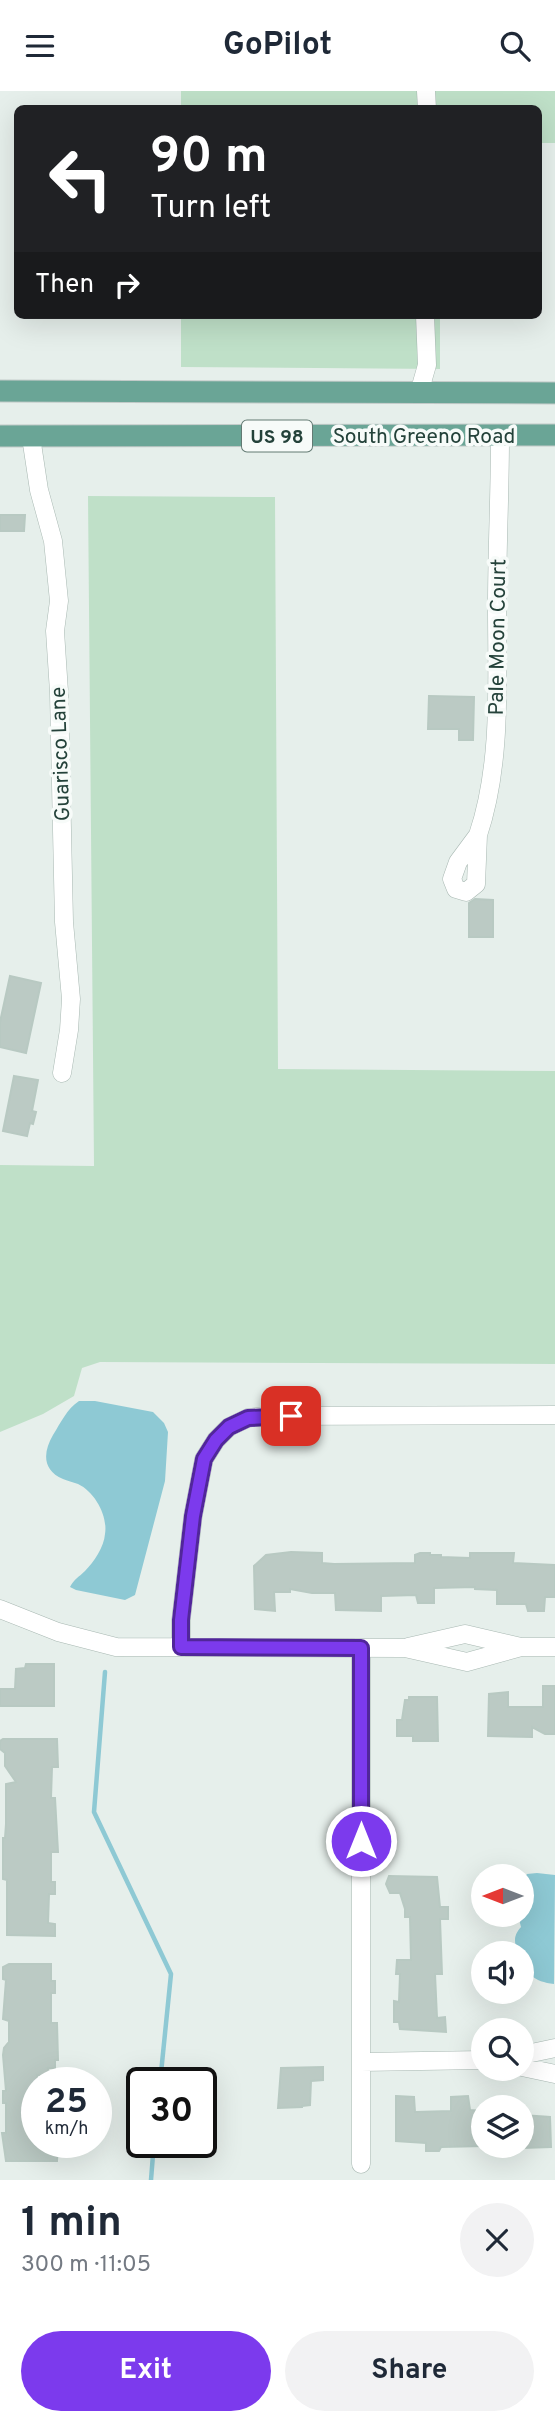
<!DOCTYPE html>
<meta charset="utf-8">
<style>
body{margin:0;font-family:Overpass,sans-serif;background:#f2f2f3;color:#1f2937;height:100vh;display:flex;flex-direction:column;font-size:26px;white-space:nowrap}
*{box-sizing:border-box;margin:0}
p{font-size:23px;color:#747a83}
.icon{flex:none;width:38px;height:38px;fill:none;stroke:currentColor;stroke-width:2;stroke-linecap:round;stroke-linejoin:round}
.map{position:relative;height:2089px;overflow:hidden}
.drawer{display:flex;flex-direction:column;background:#fff;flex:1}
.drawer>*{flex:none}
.banner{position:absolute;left:14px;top:14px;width:528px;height:214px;border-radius:10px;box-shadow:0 7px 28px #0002;background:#202124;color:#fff;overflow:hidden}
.needle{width:46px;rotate:270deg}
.tools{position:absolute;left:471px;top:1773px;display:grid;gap:14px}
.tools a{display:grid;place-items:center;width:63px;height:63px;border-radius:50%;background:#fff;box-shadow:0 7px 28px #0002;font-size:35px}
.speed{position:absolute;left:21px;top:1976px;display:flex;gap:14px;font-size:35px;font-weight:700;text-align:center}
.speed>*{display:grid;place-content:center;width:91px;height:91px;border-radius:50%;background:#fff;box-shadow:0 7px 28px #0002;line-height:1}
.speed small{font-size:18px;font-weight:400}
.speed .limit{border:4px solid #111;border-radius:10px;background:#fff;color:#111}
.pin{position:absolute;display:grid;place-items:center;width:60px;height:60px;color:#fff;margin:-30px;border-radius:14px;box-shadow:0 4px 10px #0006}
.me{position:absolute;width:77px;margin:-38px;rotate:0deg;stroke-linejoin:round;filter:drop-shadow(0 0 5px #0008)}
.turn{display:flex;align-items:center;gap:24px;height:147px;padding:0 21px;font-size:32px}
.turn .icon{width:91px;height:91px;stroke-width:2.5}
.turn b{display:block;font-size:49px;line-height:60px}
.then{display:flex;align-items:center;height:66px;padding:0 21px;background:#0003;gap:14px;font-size:26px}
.round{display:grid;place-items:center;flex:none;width:74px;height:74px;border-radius:37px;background:#f2f2f3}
.headline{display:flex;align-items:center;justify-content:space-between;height:119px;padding:0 21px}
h1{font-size:42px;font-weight:700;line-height:52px}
.cta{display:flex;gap:14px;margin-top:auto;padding:14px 21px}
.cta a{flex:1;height:80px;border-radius:42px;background:#7c3aed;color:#fff;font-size:28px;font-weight:700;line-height:80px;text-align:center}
.cta a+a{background:#f2f2f3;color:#1f2937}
header{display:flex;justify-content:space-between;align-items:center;height:91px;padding:0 21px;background:#fff;font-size:32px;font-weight:700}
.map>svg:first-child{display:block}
</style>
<header><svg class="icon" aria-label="menu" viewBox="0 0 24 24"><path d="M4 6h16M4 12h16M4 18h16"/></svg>GoPilot<svg class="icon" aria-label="search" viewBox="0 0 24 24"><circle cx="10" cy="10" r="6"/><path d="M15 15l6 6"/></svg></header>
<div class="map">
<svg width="555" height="2089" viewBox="0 0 555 2089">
<rect width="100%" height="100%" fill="#e6efeb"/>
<!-- green -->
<path fill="#bfe0c8" d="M 181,0 L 555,0 L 555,52 L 539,52 L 539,18 L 181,18 Z
M 181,224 L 440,224 L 440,278 L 181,276 Z
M 88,405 L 275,406 L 278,978 L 555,980 L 555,1273 L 100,1271 L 82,1277 L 74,1305 L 43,1323 L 0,1341 L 0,1074 L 94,1075 Z"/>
<!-- water -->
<path fill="#8ec9d4" d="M 79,1310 L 95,1310 L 153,1321 L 164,1332 L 168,1341 L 165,1390 L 135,1504 L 125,1509 L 76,1499 L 70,1496 C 74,1488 79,1486 85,1480 C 94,1471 104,1456 105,1443 C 108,1425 95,1401 78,1393 C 73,1391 67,1390 63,1388 C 42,1379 43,1361 53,1344 C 61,1331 67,1318 79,1310 Z
M 537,1782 L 555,1784 L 554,1893 C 535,1891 522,1882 522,1862 L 518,1862 C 514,1851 513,1845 521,1836 L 518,1824 L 522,1824 L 522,1791 L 527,1783 Z"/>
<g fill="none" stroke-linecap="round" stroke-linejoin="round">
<!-- stream -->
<path stroke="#8ec9d4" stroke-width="4.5" d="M 105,1581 L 94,1721 L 171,1883 L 160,1992
M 151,2089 L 154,2051"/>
</g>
<!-- building -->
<path fill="#bbcac4" stroke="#b8c9c2" stroke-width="2" d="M 0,424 L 25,424 L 24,440 L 0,440 Z
M 429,605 L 474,606 L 473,649 L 459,649 L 459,638 L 428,638 Z
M 475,808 L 493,809 L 493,846 L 469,846 L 469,812 Z
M 10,885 L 41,892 L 26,962 L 0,956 L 0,931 Z
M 14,985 L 38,989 L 32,1020 L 36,1021 L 33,1033 L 30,1032 L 27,1045 L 3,1040 Z
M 291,1461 L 322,1462 L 322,1472 L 334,1473 L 415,1472 L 415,1464 L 420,1462 L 430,1462 L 430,1464 L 441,1464 L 441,1466 L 470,1467 L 470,1462 L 514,1462 L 513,1472 L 555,1474 L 555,1506 L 545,1506 L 544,1520 L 528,1520 L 526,1513 L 497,1513 L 497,1499 L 475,1498 L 475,1496 L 434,1497 L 434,1512 L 418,1512 L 416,1504 L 381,1505 L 381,1520 L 336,1519 L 335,1502 L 312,1502 L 290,1498 L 290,1501 L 274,1501 L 275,1520 L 255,1518 L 254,1475 L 266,1464 Z
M 26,1573 L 54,1573 L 54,1615 L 0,1615 L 0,1598 L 15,1598 L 16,1578 L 25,1577 Z
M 543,1595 L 555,1595 L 555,1643 L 545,1643 L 532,1636 L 532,1646 L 488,1645 L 489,1603 L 508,1601 L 508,1616 L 543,1616 Z
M 409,1606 L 437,1606 L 438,1650 L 413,1650 L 413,1645 L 397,1645 L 397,1629 L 402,1629 L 405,1609 L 409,1609 Z
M 3,1648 L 57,1648 L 58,1676 L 52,1676 L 51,1707 L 55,1707 L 58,1761 L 51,1761 L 51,1791 L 55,1791 L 55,1803 L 49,1803 L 48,1832 L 55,1833 L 55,1845 L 7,1844 L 7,1789 L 3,1788 L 3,1747 L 5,1747 L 6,1733 L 6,1693 L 16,1691 L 5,1675 L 5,1662 L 0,1658 L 0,1650 Z
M 389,1785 L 437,1786 L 440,1816 L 448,1816 L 448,1828 L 440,1828 L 442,1883 L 435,1883 L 437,1927 L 445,1926 L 446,1941 L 400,1938 L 399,1931 L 394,1931 L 394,1910 L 399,1911 L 400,1883 L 396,1883 L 397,1869 L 411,1869 L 410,1826 L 405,1826 L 405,1818 L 400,1802 L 390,1802 L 386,1793 Z
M 9,1873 L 51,1873 L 51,1890 L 55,1890 L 55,1902 L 51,1902 L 51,1932 L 57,1932 L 58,1969 L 55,1969 L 55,1977 L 48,1977 L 49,1984 L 37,1984 L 37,2051 L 58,2051 L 57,2070 L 6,2070 L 2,2042 L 6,2042 L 6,2012 L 3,2012 L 3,2000 L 6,2000 L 3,1964 L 4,1957 L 9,1951 L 9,1930 L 3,1928 L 6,1889 L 3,1888 L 3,1876 Z
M 323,1976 L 323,1989 L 311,1990 L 310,2014 L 302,2015 L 302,2016 L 278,2017 L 281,1977 Z
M 396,2005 L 414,2006 L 415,2021 L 451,2020 L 451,2006 L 468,2005 L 470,2019 L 483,2020 L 483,2055 L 441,2056 L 439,2060 L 426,2060 L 426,2052 L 396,2050 Z
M 522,2024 L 550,2026 L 551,2056 L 522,2057 Z"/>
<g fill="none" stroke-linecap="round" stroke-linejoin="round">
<defs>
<path id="minor" d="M 426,0 L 427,18
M 419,302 L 427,274 L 425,224
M 31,346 L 39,399 L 53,450 L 59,510 L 55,540 L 59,601 L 64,831 L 71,908 L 69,939 L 62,982
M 478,744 C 502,673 497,591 497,516 C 497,459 500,402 500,345
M 478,744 L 476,793 L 466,801 L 456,798 L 452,788 L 458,771 Z
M 0,1518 L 58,1541 L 116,1556 L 405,1557 L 467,1571 L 521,1556
M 181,1556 L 181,1529 L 193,1425 L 204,1368 L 216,1349 L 229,1336 L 248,1327 L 265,1325 L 555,1324
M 408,1556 L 465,1543 L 521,1556 L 555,1556
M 522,1964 L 555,1957
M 361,1971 L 483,1969
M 522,1976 L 555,1983
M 361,2073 L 361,1557"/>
<path id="major" d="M 0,300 L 555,302
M 0,345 L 555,344"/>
</defs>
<!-- minor casing -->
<use href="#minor" stroke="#a8b8b2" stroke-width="19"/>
<!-- major casing -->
<use href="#major" stroke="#c2cac8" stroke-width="23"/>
<!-- minor -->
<use href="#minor" stroke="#fff" stroke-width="18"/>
<!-- major -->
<use href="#major" stroke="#6aa596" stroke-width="21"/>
</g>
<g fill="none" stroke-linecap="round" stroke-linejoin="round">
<defs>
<path id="route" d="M 291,1325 L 248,1327 L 229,1336 L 216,1349 L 204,1368 L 193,1425 L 181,1529 L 181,1556 L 361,1557 L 361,1750"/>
</defs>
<!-- route casing -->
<use href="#route" stroke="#51269a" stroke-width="18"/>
<!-- route -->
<use href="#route" stroke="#7c3aed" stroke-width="12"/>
</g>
<g text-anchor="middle" stroke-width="7" stroke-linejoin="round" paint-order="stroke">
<!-- shield labels -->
<rect fill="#f7fbf9" stroke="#637a73" stroke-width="2" x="242" y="329.5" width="70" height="31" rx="5"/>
<g font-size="19" font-weight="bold" fill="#24423a">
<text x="277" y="352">US 98</text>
</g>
<!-- street labels -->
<g font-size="21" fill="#24423a" stroke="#f7fbf9">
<text x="424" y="352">South Greeno Road</text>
<text transform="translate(497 546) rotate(-89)" y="7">Pale Moon Court</text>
<text transform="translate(60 663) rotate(-92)" y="7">Guarisco Lane</text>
</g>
</g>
</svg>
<div class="tools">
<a><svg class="needle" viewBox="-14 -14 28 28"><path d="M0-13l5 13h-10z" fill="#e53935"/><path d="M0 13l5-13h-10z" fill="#747a83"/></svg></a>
<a><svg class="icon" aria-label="sound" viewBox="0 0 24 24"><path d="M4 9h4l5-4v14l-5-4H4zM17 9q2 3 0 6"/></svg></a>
<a><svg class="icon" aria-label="search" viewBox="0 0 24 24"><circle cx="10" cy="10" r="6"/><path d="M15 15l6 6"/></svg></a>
<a><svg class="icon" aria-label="layers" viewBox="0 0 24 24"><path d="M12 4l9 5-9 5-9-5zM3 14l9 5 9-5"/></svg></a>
</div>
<div class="speed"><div>25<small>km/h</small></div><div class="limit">30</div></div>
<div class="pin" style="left:291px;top:1325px;background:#d93025"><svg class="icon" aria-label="arrive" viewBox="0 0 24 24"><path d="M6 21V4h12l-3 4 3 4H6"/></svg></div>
<svg class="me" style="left:361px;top:1750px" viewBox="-20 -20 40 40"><circle r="17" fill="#7c3aed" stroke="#fff" stroke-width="3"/><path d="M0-11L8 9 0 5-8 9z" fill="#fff"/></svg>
<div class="banner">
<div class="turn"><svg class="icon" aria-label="left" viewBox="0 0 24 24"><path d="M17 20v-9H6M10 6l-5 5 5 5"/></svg><div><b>90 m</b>Turn left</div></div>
<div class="then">Then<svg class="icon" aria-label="right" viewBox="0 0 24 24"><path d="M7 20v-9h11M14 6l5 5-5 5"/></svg></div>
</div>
</div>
<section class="drawer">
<div class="headline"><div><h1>1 min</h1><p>300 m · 11:05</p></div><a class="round"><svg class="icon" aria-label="close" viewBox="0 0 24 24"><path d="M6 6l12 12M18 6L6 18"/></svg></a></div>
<div class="cta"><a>Exit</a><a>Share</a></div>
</section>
